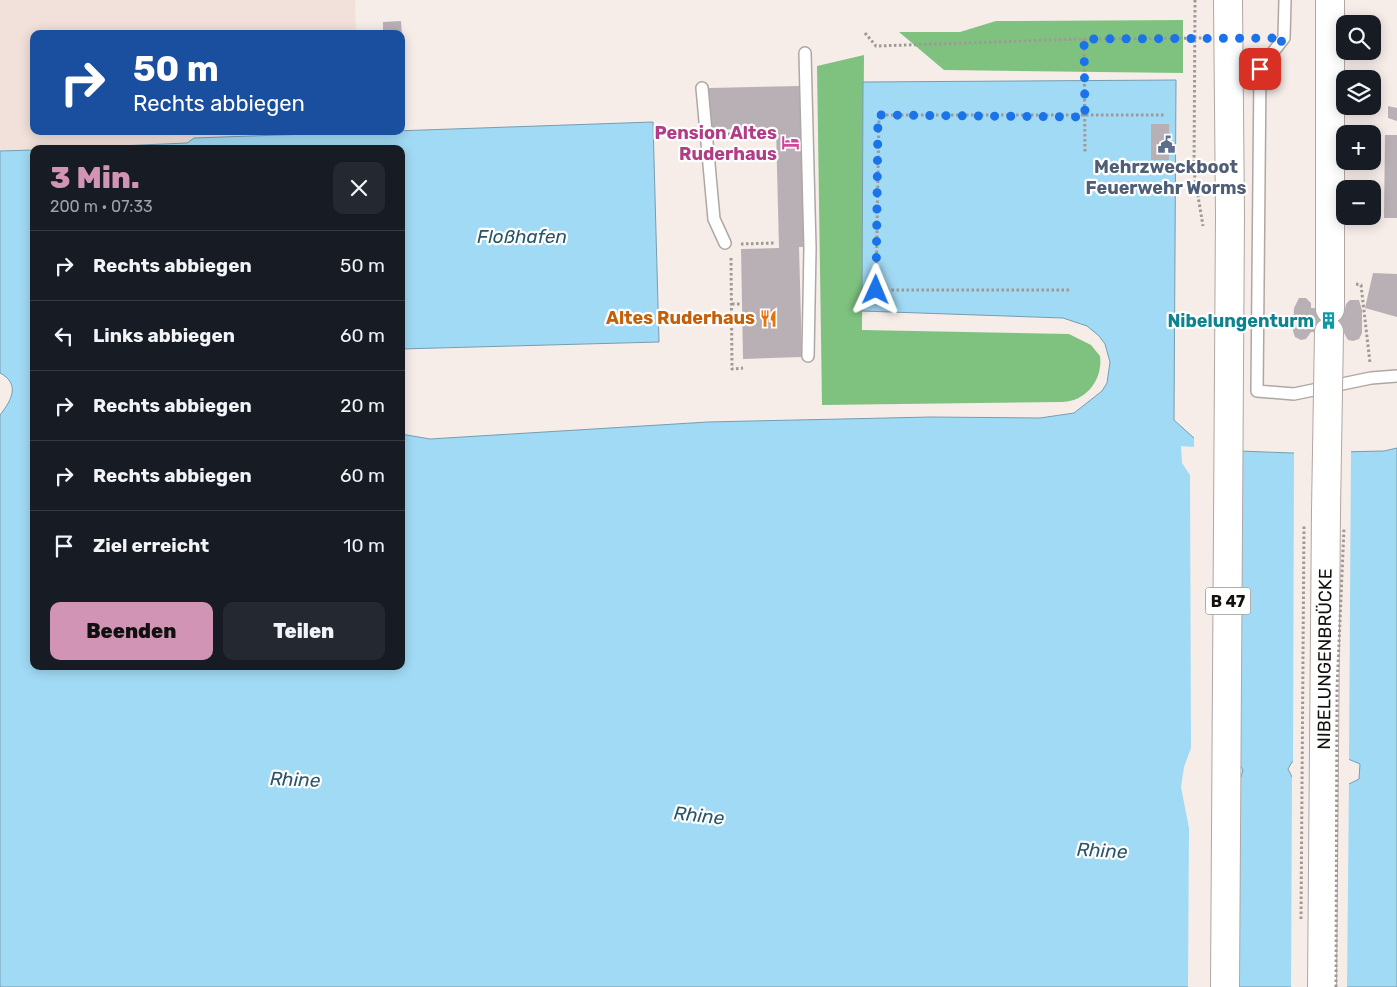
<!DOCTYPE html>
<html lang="de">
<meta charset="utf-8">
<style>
body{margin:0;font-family:Rubik,sans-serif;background:#242831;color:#f1f3f6;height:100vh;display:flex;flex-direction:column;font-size:19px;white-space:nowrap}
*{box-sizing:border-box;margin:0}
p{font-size:16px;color:#9ea1a6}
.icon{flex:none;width:28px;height:28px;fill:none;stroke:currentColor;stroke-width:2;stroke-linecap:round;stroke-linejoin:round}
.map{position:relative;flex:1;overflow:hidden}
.panel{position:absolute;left:30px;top:145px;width:375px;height:525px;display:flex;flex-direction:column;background:#171b24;border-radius:10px;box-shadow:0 2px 12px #0003}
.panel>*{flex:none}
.guide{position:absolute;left:30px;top:30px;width:375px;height:105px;border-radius:10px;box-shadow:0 2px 12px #0003;background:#1a4fa0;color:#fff;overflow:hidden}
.fabs{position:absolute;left:1336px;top:15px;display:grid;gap:10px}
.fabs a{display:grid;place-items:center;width:45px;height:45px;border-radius:10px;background:#171b24;box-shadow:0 2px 12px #0003;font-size:25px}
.pin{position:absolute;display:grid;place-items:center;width:42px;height:42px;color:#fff;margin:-21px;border-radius:10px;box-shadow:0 2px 8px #0006}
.me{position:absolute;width:55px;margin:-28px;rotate:1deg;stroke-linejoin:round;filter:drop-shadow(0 0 4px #0008)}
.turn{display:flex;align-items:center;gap:18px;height:105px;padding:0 20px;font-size:22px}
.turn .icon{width:65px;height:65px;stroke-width:2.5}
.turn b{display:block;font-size:35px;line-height:42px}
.round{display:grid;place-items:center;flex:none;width:52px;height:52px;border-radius:10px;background:#242831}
.head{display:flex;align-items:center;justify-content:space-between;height:85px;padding:0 20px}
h1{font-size:30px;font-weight:800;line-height:38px;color:#d194b4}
.button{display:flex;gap:10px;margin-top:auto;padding:10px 20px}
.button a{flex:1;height:58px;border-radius:10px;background:#d194b4;color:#111;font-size:20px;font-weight:800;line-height:58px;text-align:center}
.button a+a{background:#242831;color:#f1f3f6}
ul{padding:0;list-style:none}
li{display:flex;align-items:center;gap:15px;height:70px;padding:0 20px;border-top:1px solid #363941}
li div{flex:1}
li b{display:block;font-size:19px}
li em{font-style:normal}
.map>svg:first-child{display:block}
</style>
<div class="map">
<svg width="1397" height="987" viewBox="0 0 1397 987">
<rect width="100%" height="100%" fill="#f6ede9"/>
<!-- built -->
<path fill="#f2e0da" d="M 0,0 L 355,0 L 356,34 L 34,34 L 34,131 L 358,132 L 194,138 L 187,143 L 0,151 Z"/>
<!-- forest -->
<path fill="#7fc280" d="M 1183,20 L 1183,73 L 944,70 L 899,32 L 960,32 L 996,21 Z
M 864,55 L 862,330 L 1069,334 L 1091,345 L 1100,356 C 1103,379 1087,401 1063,402 L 822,405 L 817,66 Z"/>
<!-- water -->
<path fill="#a1daf5" stroke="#769db0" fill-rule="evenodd" d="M 1176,80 L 1174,420 L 1195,439 L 1239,451 L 1292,453 L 1384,451 L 1397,448 L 1397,987 L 0,987 L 0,415 C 11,401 21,384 0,373 L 0,151 L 34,150 L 34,666 L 401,666 L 401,434 L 430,439 L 708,422 L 931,417 L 1040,418 L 1074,413 L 1102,391 L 1107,383 L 1110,362 L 1105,344 L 1099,336 L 1087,326 L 1063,318 L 862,311 L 863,82 ZM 1299,758 L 1348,759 L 1360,764 L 1359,779 L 1347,785 L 1295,783 L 1288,769 L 1292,762 ZM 1201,760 L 1237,760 L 1243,770 L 1241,777 L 1237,781 L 1196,778 L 1189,770 Z
M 653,122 L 659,342 L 401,349 L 401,149 L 51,149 L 187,143 L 194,138 Z"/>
<!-- pier -->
<path fill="#f6ede9" d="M 1194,436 L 1224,445 L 1235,762 L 1202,762 L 1192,770 L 1202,778 L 1235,778 L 1234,987 L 1188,987 L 1189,828 L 1181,787 L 1184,767 L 1191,748 L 1190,475 L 1182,463 L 1181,446 L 1194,447 Z
M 1351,449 L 1349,762 L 1300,761 L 1293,765 L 1294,451 Z
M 1292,775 L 1300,782 L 1349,781 L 1347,987 L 1291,987 Z"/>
<!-- building -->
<path fill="#b8b0b4" d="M 401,21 L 402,34 L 383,34 L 383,22 Z
M 401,43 L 405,74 L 401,74 Z
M 800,86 L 804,247 L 799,247 L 802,357 L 743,359 L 741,249 L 779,248 L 776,128 L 710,130 L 709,88 Z
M 1388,106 L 1397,108 L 1397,121 L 1388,118 Z
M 1151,124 L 1169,124 L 1169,160 L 1151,160 Z
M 1385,135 L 1397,135 L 1397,218 L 1384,218 Z
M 1373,273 L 1397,274 L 1397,317 L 1365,308 Z
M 1299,298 L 1306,298 L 1311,303 L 1311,308 L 1345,309 L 1346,304 L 1350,300 L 1359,300 L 1362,310 L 1362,333 L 1359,339 L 1353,341 L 1348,340 L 1344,333 L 1311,332 L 1306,339 L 1301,340 L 1295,337 L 1293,331 L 1294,308 Z"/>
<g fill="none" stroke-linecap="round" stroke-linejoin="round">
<defs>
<path id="service" d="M 1285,0 L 1284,38 L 1260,69 L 1257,391 L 1294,394 L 1371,378 L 1397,376
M 805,53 L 810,248 L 808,356
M 702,88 L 714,219 L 725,243"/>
<g id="trunk">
<path d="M 1330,309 L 1330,0"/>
<path id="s1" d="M 1322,987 L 1326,511"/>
</g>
</defs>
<!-- service casing -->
<use href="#service" stroke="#afa7a3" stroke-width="14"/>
<!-- trunk casing -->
<use href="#trunk" stroke="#afa7a3" stroke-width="30"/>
<!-- path -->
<path stroke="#9f9995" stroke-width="3" stroke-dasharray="2.5 2.5" stroke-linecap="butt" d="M 865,33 L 876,46 L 1084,39 L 1204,38
M 1084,39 L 1085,153
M 723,134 L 772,133
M 741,244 L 775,243
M 731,258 L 732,369 L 743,368
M 1356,284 L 1361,285 L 1370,363
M 1069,290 L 876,290 L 879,115 L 1166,115
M 732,304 L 742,304"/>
<!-- service -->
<use href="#service" stroke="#fff" stroke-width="11"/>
<!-- trunk -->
<use href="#trunk" stroke="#fff" stroke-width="28"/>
<defs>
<path id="trunk-bridge" d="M 1326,511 L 1329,332
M 1225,987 L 1230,215 L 1228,0"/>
</defs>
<!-- trunk-bridge casing -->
<use href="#trunk-bridge" stroke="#afa7a3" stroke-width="30" stroke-linecap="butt"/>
<!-- path-bridge -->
<path stroke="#9f9995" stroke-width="3" stroke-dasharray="2.5 2.5" stroke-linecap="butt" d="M 1195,0 L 1194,172 L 1203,226
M 1301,919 L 1304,525
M 1336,987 L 1337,689 L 1344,528"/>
<!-- trunk-bridge -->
<use href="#trunk-bridge" stroke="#fff" stroke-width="28"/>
</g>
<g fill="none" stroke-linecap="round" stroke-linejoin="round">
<!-- route -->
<path stroke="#1a73e8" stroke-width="9" stroke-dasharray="0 16.2" d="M 876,290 L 878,115 L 1085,117 L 1084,39 L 1284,38 L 1260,69"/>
</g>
<!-- icons -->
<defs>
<symbol id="hotel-bare" viewBox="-9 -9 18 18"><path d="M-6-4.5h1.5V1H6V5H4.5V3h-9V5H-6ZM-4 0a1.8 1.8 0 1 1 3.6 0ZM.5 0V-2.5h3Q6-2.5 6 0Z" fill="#d1479c" stroke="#fff" stroke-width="2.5" paint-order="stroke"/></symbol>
<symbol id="civic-bare" viewBox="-9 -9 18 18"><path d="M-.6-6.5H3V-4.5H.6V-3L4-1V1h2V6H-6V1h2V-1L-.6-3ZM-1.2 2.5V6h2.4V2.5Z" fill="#5c6f8a" stroke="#fff" stroke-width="2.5" paint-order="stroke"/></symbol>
<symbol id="restaurant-bare" viewBox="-9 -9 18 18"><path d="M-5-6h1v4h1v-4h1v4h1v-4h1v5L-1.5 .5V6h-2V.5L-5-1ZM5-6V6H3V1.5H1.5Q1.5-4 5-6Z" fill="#e8710a" stroke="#fff" stroke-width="2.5" paint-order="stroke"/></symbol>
<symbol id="building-bare" viewBox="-9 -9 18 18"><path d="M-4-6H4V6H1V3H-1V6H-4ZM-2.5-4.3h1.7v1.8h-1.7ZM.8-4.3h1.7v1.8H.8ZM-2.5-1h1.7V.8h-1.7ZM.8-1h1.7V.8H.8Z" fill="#0f9aa8" stroke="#fff" stroke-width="2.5" paint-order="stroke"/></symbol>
</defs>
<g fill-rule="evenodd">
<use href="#hotel-bare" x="778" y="130" width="25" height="25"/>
<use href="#civic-bare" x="1154" y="132" width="25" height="25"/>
<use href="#restaurant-bare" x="756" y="306" width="25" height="25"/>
<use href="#building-bare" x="1316" y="308" width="25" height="25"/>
</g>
<g text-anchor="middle" stroke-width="4.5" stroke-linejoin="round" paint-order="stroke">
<!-- shield labels -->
<rect fill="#fff" stroke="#5a5856" stroke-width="1" x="1205.5" y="587.5" width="45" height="27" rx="4"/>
<g font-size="16" font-weight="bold" fill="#13100e">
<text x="1228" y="607">B 47</text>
</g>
<!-- hotel labels -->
<g font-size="18" font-weight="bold" fill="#b23c85" stroke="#fff" text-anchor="end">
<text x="777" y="139">Pension Altes<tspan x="777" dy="21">Ruderhaus</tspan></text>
</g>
<!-- service labels -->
<g font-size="18" font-weight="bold" fill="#4e5e75" stroke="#fff">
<text x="1166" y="173">Mehrzweckboot<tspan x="1166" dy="21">Feuerwehr Worms</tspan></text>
</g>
<!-- food labels -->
<g font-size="18" font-weight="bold" fill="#c56008" stroke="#fff" text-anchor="end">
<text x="755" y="324">Altes Ruderhaus</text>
</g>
<!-- culture labels -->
<g font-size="18" font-weight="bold" fill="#0d838f" stroke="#fff" text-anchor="end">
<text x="1314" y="327">Nibelungenturm</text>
</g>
<!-- street labels -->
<g font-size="18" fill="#13100e" stroke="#fff">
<text dy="6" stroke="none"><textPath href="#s1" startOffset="328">NIBELUNGENBRÜCKE</textPath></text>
</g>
<!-- water labels -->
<g font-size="19" font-style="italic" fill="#285568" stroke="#fff">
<text x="522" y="243">Floßhafen</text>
<text transform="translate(295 779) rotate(2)" y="7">Rhine</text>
<text transform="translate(699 815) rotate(6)" y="7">Rhine</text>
<text transform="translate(1102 850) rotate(3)" y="7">Rhine</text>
</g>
</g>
</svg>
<div class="fabs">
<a><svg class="icon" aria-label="search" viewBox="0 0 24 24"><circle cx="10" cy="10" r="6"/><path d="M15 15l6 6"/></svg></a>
<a><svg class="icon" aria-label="layers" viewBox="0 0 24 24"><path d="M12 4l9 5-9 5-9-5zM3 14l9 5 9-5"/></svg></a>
<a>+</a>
<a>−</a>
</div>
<div class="pin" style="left:1260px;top:69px;background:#d93025"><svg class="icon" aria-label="arrive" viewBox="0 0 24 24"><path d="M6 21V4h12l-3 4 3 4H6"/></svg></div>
<svg class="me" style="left:876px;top:290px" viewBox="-20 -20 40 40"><path d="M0-17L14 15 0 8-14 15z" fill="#1a73e8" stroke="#fff" stroke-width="4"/></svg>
<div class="guide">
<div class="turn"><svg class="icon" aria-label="right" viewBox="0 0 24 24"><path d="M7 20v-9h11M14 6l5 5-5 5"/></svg><div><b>50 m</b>Rechts abbiegen</div></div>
</div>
<section class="panel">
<div class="head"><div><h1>3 Min.</h1><p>200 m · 07:33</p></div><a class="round"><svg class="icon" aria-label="close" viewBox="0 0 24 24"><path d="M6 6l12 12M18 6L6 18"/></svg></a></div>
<ul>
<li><svg class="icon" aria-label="right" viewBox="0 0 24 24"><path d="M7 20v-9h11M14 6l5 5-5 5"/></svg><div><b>Rechts abbiegen</b></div><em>50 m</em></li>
<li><svg class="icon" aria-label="left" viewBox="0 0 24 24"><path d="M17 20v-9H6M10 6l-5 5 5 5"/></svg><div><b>Links abbiegen</b></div><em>60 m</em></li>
<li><svg class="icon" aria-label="right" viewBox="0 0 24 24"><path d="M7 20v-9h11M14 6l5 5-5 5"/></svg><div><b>Rechts abbiegen</b></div><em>20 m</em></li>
<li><svg class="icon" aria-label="right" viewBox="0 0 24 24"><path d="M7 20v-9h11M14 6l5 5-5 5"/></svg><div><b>Rechts abbiegen</b></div><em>60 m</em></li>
<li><svg class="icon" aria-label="arrive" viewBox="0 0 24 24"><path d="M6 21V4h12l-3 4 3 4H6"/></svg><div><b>Ziel erreicht</b></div><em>10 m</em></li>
</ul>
<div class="button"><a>Beenden</a><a>Teilen</a></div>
</section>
</div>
